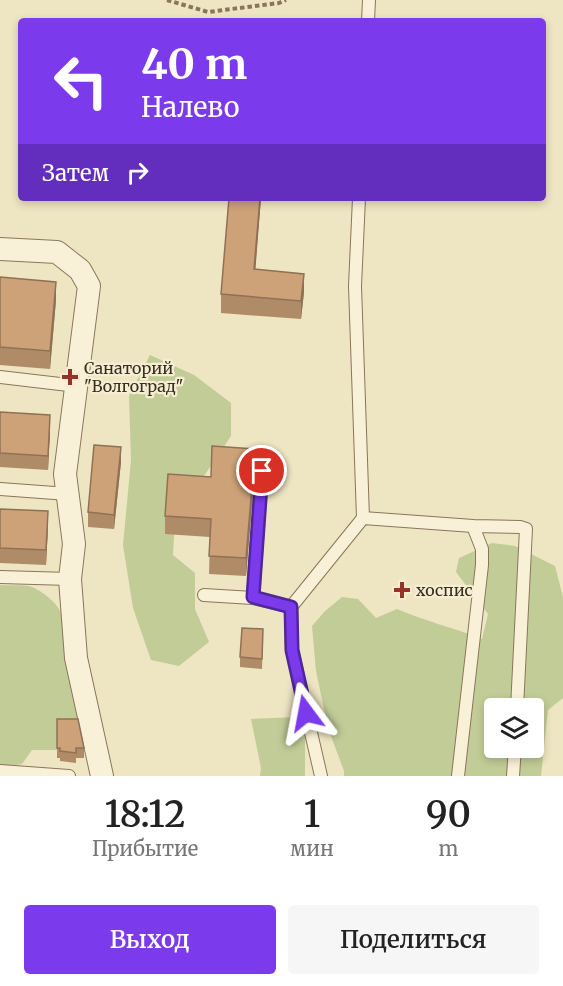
<!DOCTYPE html>
<html lang="ru">
<meta charset="utf-8">
<style>
body{margin:0;font-family:Merriweather,serif;background:#f6f6f6;color:#222;height:100vh;display:flex;flex-direction:column;font-size:22px;white-space:nowrap}
*{box-sizing:border-box;margin:0}
p{font-size:20px;color:#767676}
.icon{flex:none;width:33px;height:33px;fill:none;stroke:currentColor;stroke-width:2;stroke-linecap:round;stroke-linejoin:round}
.map{position:relative;height:776px;overflow:hidden}
.panel{display:flex;flex-direction:column;background:#fff;flex:1}
.panel>*{flex:none}
.guide{position:absolute;left:18px;top:18px;width:528px;height:183px;border-radius:6px;box-shadow:0 3px 9px #0003;background:#7c3aed;color:#fff;overflow:hidden}
.controls{position:absolute;left:484px;top:698px;display:grid;gap:12px}
.controls a{display:grid;place-items:center;width:60px;height:60px;border-radius:6px;background:#fff;box-shadow:0 3px 9px #0003;font-size:30px}
.pin{position:absolute;display:grid;place-items:center;width:51px;height:51px;color:#fff;margin:-26px;border:3px solid #fff;border-radius:50%;box-shadow:0 2px 6px #0007}
.me{position:absolute;width:66px;margin:-33px;rotate:347deg;stroke-linejoin:round;filter:drop-shadow(0 0 4px #0008)}
.turn{display:flex;align-items:center;gap:21px;height:126px;padding:0 24px;font-size:27px}
.turn .icon{width:78px;height:78px;stroke-width:2.5}
.turn b{display:block;font-size:42px;line-height:51px}
.then{display:flex;align-items:center;height:57px;padding:0 24px;background:#0003;gap:12px;font-size:22px}
.eta{display:flex;justify-content:space-evenly;align-items:center;height:102px;text-align:center}
.eta b{font-size:36px;font-weight:600;line-height:42px}
.action{display:flex;gap:12px;margin-top:auto;padding:12px 24px}
.action a{flex:1;height:69px;border-radius:6px;background:#7c3aed;color:#fff;font-size:24px;font-weight:600;line-height:69px;text-align:center}
.action a+a{background:#f6f6f6;color:#222}
.map>svg:first-child{display:block}
</style>
<div class="map">
<svg width="563" height="776" viewBox="0 0 563 776">
<rect width="100%" height="100%" fill="#eee5c3"/>
<!-- green -->
<path fill="#c2cc97" fill-rule="evenodd" d="M 150,355 L 194,375 L 231,403 L 231,436 L 204,476 L 177,485 L 173,555 L 195,573 L 195,609 L 209,642 L 179,666 L 151,660 L 133,608 L 123,545 L 131,460 L 129,396 Z
M 492,543 L 515,546 L 555,566 L 563,597 L 563,698 L 548,710 L 541,776 L 344,776 L 344,771 L 328,728 L 316,671 L 312,626 L 325,611 L 342,597 L 358,599 L 376,618 L 397,609 C 425,621 454,628 482,639 L 488,614 L 456,572 L 459,558 ZM 495,708 L 534,708 L 534,747 L 495,747 Z
M 0,585 C 10,586 23,584 32,587 C 42,591 56,602 60,611 C 73,635 75,695 78,724 L 58,750 L 32,750 L 22,764 L 12,766 L 0,764 Z
M 298,717 L 305,737 L 305,776 L 260,776 L 261,768 L 251,719 Z"/>
<g fill="none" stroke-linecap="round" stroke-linejoin="round">
<defs>
<path id="service" d="M 368,21 L 369,0
M 359,198 L 355,286 L 363,518 L 473,526 L 482,549 L 482,565 L 458,776
M 0,377 L 77,386
M 0,489 L 68,494
M 473,526 L 520,527 L 526,529 L 517,708
M 0,577 L 70,579
M 204,595 L 253,598 L 291,607
M 253,598 L 262,471
M 0,771 L 69,776
M 321,776 L 292,650 L 291,607 L 363,518
M 513,776 L 515,747"/>
<path id="minor" d="M 0,249 L 57,252 L 80,270 L 89,286 L 65,474 L 74,544 L 70,579 L 76,658 L 102,776"/>
</defs>
<!-- service casing -->
<use href="#service" stroke="#89765a" stroke-width="14"/>
<!-- minor casing -->
<use href="#minor" stroke="#89765a" stroke-width="24"/>
<!-- path -->
<path stroke="#89765a" stroke-width="4" stroke-dasharray="4.5 3" stroke-linecap="butt" d="M 167,0 L 208,12 L 279,3 L 286,0"/>
<!-- service -->
<use href="#service" stroke="#f9f1d7" stroke-width="12"/>
<!-- minor -->
<use href="#minor" stroke="#f9f1d7" stroke-width="22"/>
</g>
<!-- wall -->
<path fill="#b08b68" d="M 261,198 L 255,270 L 304,292 L 301,319 L 221,313 L 221,294 Z
M 0,277 L 56,300 L 50,369 L 0,365 Z
M 0,412 L 50,430 L 48,470 L 0,467 Z
M 121,462 L 114,529 L 88,527 L 88,512 Z
M 255,467 L 246,576 L 209,574 L 210,537 L 165,534 L 165,516 L 211,477 Z
M 0,509 L 48,526 L 46,565 L 0,563 Z
M 263,639 L 262,669 L 240,667 L 240,657 Z
M 57,719 L 84,748 L 84,758 L 76,758 L 76,763 L 60,761 L 60,758 L 57,758 Z"/>
<!-- shaded-wall -->
<path fill="#907155" d="M 260,198 L 261,198 L 254,288 L 254,269 Z
M 304,274 L 304,292 L 301,319 L 301,301 Z
M 56,282 L 56,300 L 50,369 L 50,351 Z
M 50,415 L 50,430 L 48,470 L 48,456 Z
M 121,447 L 121,462 L 114,529 L 114,515 Z
M 255,449 L 255,467 L 246,576 L 246,558 Z
M 48,511 L 48,526 L 46,565 L 46,550 Z"/>
<!-- building -->
<path fill="#cda279" stroke="#907155" stroke-width="1.5" d="M 229,198 L 260,198 L 254,269 L 304,274 L 301,301 L 221,294 Z
M 0,277 L 56,282 L 50,351 L 0,347 Z
M 0,412 L 50,415 L 48,456 L 0,453 Z
M 94,445 L 121,447 L 114,515 L 88,512 Z
M 212,446 L 255,449 L 246,558 L 209,556 L 211,519 L 165,516 L 168,474 L 211,477 Z
M 0,509 L 48,511 L 46,550 L 0,548 Z
M 242,628 L 263,629 L 262,659 L 240,657 Z
M 57,719 L 78,719 L 84,748 L 76,748 L 76,753 L 60,751 L 60,748 L 57,748 Z"/>
<g fill="none" stroke-linecap="round" stroke-linejoin="round">
<defs>
<path id="route" d="M 262,471 L 253,597 L 291,607 L 292,650 L 306,713"/>
</defs>
<!-- route casing -->
<use href="#route" stroke="#51269a" stroke-width="15"/>
<!-- route -->
<use href="#route" stroke="#7c3aed" stroke-width="10"/>
</g>
<!-- markers -->
<g fill="#98312a" stroke="#f6eed3" stroke-width="2">
<path d="M67 368h6v6h6v6h-6v6h-6v-6h-6v-6h6z"/>
<path d="M399 581h6v6h6v6h-6v6h-6v-6h-6v-6h6z"/>
</g>
<g text-anchor="middle" stroke-width="4.5" stroke-linejoin="round" paint-order="stroke">
<!-- poi labels -->
<g font-size="16" fill="#392d1e" stroke="#f6eed3" text-anchor="start">
<text x="84" y="374">Санаторий<tspan x="84" dy="18">"Волгоград"</tspan></text>
<text x="416" y="596">хоспис</text>
</g>
</g>
</svg>
<div class="controls">
<a><svg class="icon" aria-label="layers" viewBox="0 0 24 24"><path d="M12 4l9 5-9 5-9-5zM3 14l9 5 9-5"/></svg></a>
</div>
<div class="pin" style="left:262px;top:471px;background:#d93025"><svg class="icon" aria-label="arrive" viewBox="0 0 24 24"><path d="M6 21V4h12l-3 4 3 4H6"/></svg></div>
<svg class="me" style="left:306px;top:713px" viewBox="-20 -20 40 40"><path d="M0-17L14 15 0 8-14 15z" fill="#7c3aed" stroke="#fff" stroke-width="4"/></svg>
<div class="guide">
<div class="turn"><svg class="icon" aria-label="left" viewBox="0 0 24 24"><path d="M17 20v-9H6M10 6l-5 5 5 5"/></svg><div><b>40 m</b>Налево</div></div>
<div class="then">Затем<svg class="icon" aria-label="right" viewBox="0 0 24 24"><path d="M7 20v-9h11M14 6l5 5-5 5"/></svg></div>
</div>
</div>
<section class="panel">
<div class="eta">
<div><b>18:12</b><p>Прибытие</p></div>
<div><b>1</b><p>мин</p></div>
<div><b>90</b><p>m</p></div>
</div>
<div class="action"><a>Выход</a><a>Поделиться</a></div>
</section>
